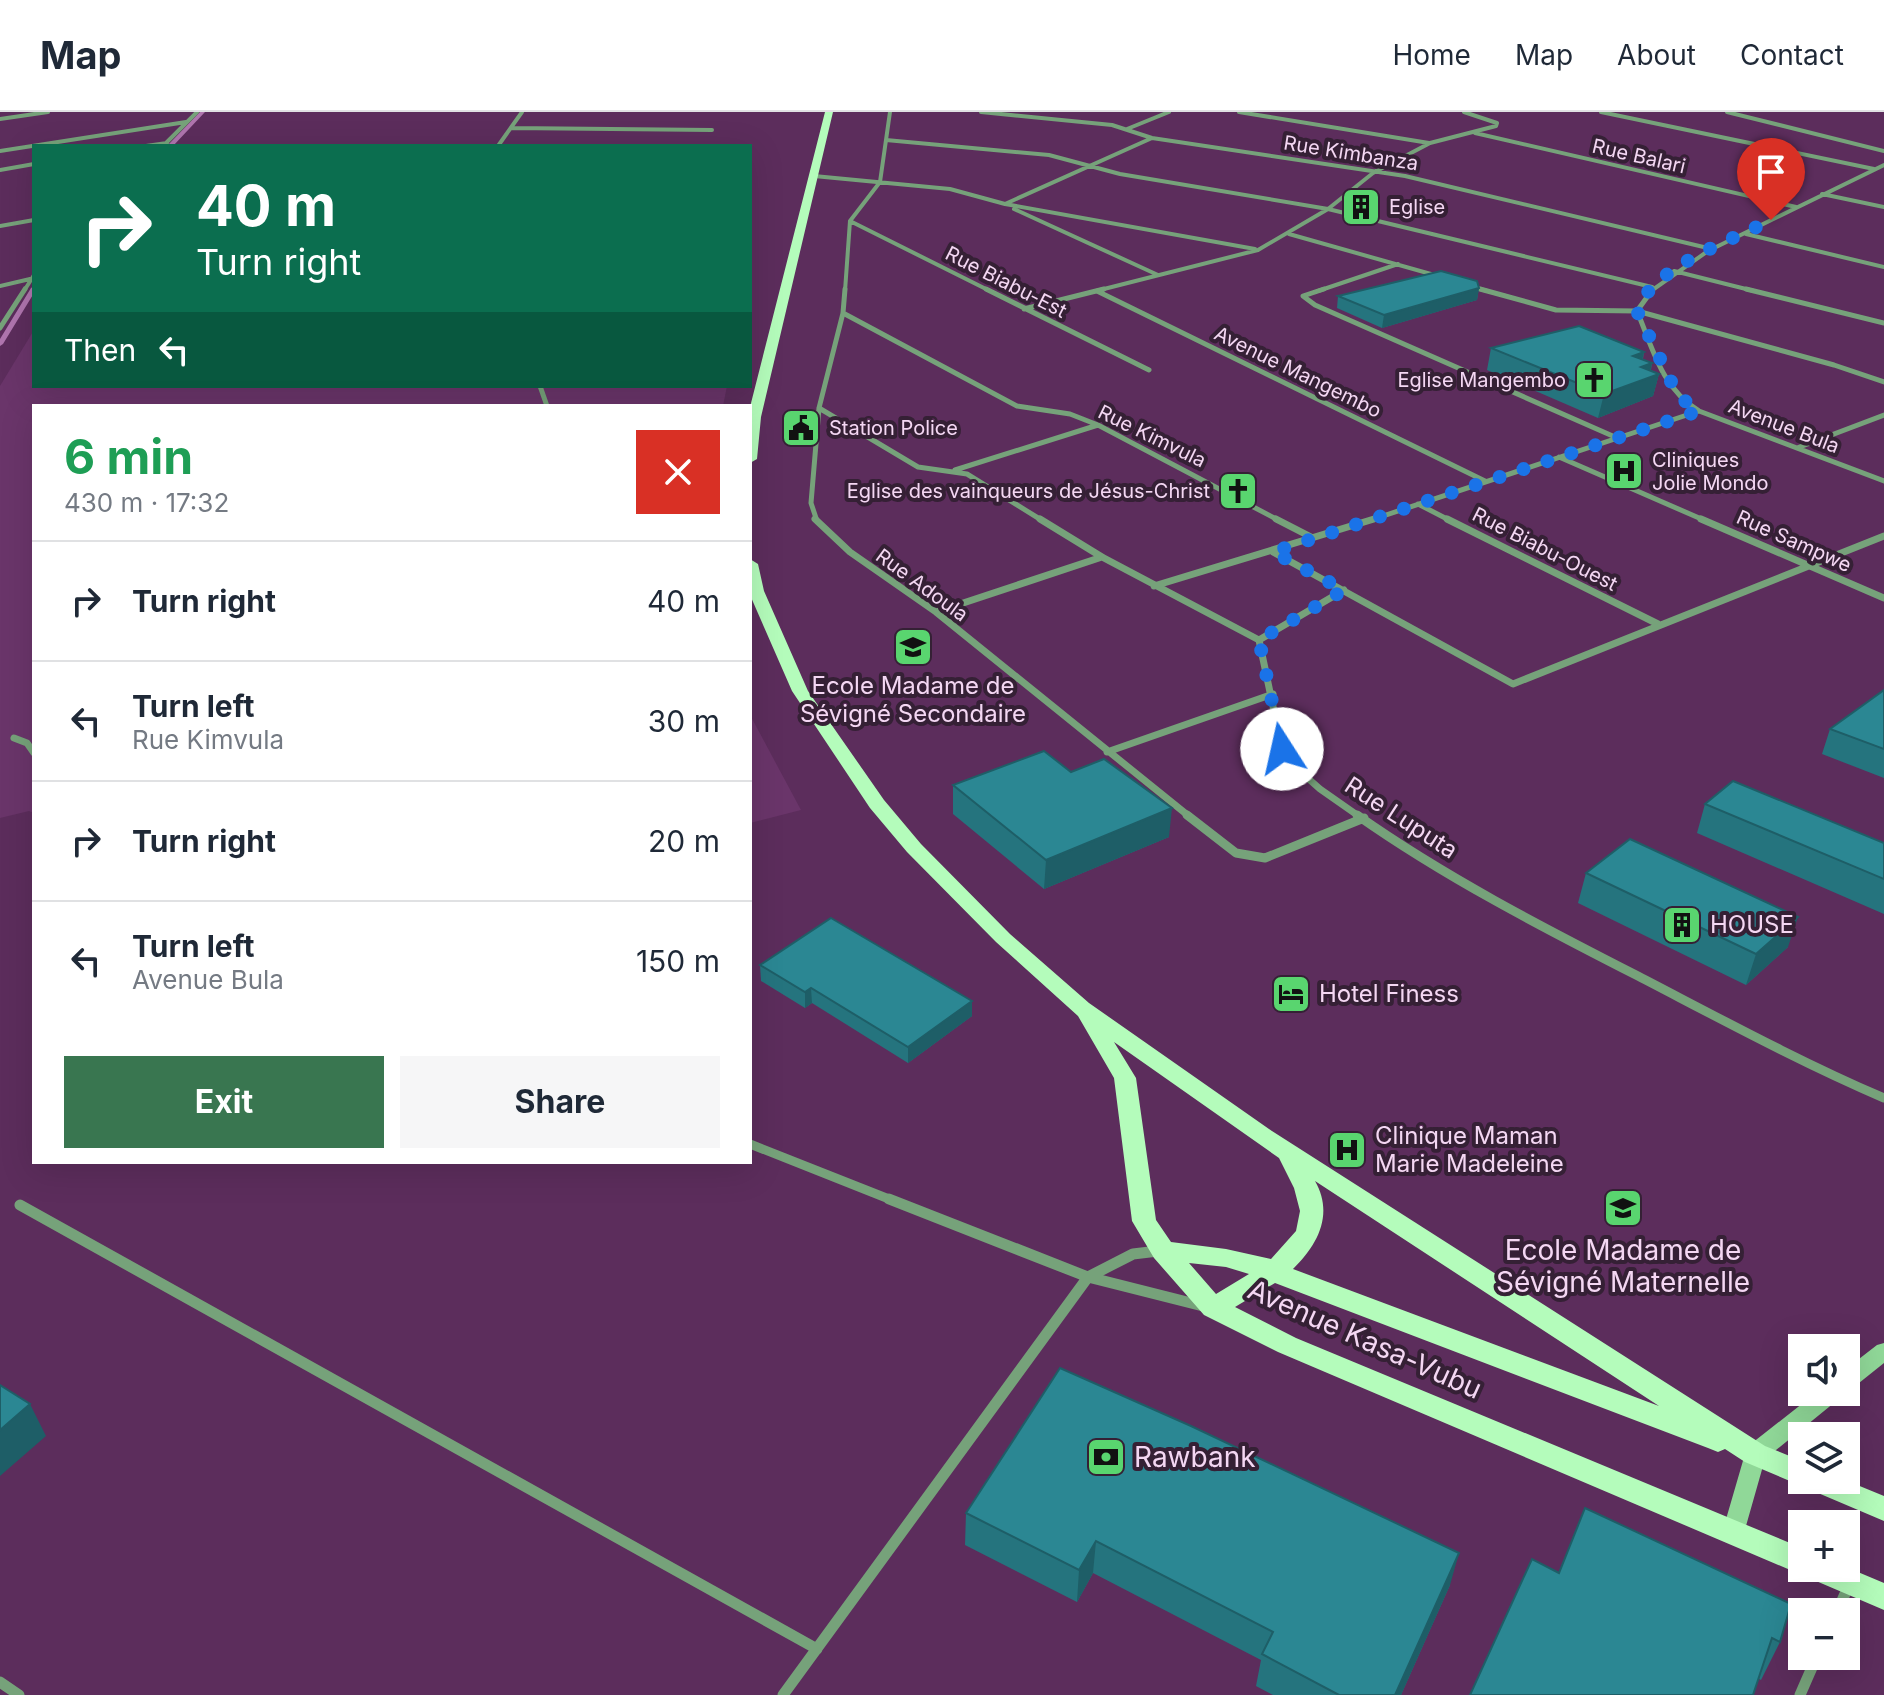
<!DOCTYPE html>
<meta charset="utf-8">
<style>
body{margin:0;font-family:Inter,sans-serif;background:#f6f6f7;color:#1f2937;height:100vh;display:flex;flex-direction:column;font-size:30px;white-space:nowrap}
*{box-sizing:border-box;margin:0}
p{font-size:26px;color:#747a83}
.icon{flex:none;width:44px;height:44px;fill:none;stroke:currentColor;stroke-width:2;stroke-linecap:round;stroke-linejoin:round}
.map{position:relative;flex:1;overflow:hidden}
.panel{position:absolute;left:32px;top:292px;width:720px;height:760px;display:flex;flex-direction:column;background:#fff;border-radius:0px;box-shadow:0 8px 32px #0002}
.panel>*{flex:none}
.hud{position:absolute;left:32px;top:32px;width:720px;height:244px;border-radius:0px;box-shadow:0 8px 32px #0002;background:#0b6e4f;color:#fff;overflow:hidden}
.fabs{position:absolute;left:1788px;top:1222px;display:grid;gap:16px}
.fabs a{display:grid;place-items:center;width:72px;height:72px;border-radius:0px;background:#fff;box-shadow:0 8px 32px #0002;font-size:40px}
.pin{position:absolute;display:grid;place-items:center;width:68px;height:68px;color:#fff;margin:-82px -34px;border-radius:50% 50% 50% 0;rotate:-45deg;box-shadow:0 0 8px #0007}
.pin .icon{rotate:45deg}
.me{position:absolute;width:88px;margin:-44px;rotate:350deg;stroke-linejoin:round;filter:drop-shadow(0 0 6px #0008)}
.turn{display:flex;align-items:center;gap:28px;height:168px;padding:0 32px;font-size:36px}
.turn .icon{width:104px;height:104px;stroke-width:2.5}
.turn b{display:block;font-size:56px;line-height:68px}
.then{display:flex;align-items:center;height:76px;padding:0 32px;background:#0003;gap:16px;font-size:30px}
.round{display:grid;place-items:center;flex:none;width:84px;height:84px;border-radius:0px;background:#f6f6f7}
.summary{display:flex;align-items:center;justify-content:space-between;height:136px;padding:0 32px}
h1{font-size:48px;font-weight:700;line-height:60px;color:#1e9e55}
.action{display:flex;gap:16px;margin-top:auto;padding:16px 32px}
.action a{flex:1;height:92px;border-radius:0px;background:#397650;color:#fff;font-size:32px;font-weight:700;line-height:92px;text-align:center}
.action a+a{background:#f6f6f7;color:#1f2937}
ul{padding:0;list-style:none}
li{display:flex;align-items:center;gap:24px;height:120px;padding:0 32px;border-top:2px solid #e0e1e3}
li div{flex:1}
li b{display:block;font-size:30px}
li em{font-style:normal}
header{display:flex;align-items:center;gap:48px;box-sizing:border-box;height:112px;padding:0 40px;background:#fff;border-bottom:2px solid #e0e1e3}
header strong{font-size:38px}
nav{display:flex;gap:44px;margin-inline-start:auto;font-size:28px}
.map>svg:first-child{display:block}
</style>
<header>
<strong>Map</strong>
<nav><a>Home</a><a>Map</a><a>About</a><a>Contact</a></nav>
</header>
<div class="map">
<svg width="1884" height="1583" viewBox="0 0 1884 1583">
<rect width="100%" height="100%" fill="#5c2d5c"/>
<!-- built -->
<path fill="#6a356a" d="M 34,218 L 34,274 L 727,274 L 723,294 L 34,294 L 34,701 L 29,699 L 0,706 L 0,274 Z
M 750,603 L 801,698 L 750,711 Z"/>
<g fill="none" stroke-linecap="round" stroke-linejoin="round">
<!-- stream -->
<path fill="#af75ae" fill-rule="evenodd" d="M 200,0 L 205,0 L 173,34 L 167,34 Z
M 34,174 L 34,181 L 3,232 L 0,234 L 0,227 L 31,176 Z"/>
<!-- street-far4 -->
<path stroke="#76a27a" stroke-width="4" d="M 981,0 L 1112,13 L 1152,26 L 1405,64 L 1712,137
M 1239,0 L 1429,31
M 1464,0 L 1497,11
M 1601,0 L 1874,57
M 1727,0 L 1884,39
M 0,7 L 48,0
M 511,16 L 712,18
M 1127,17 L 1169,0
M 1475,21 L 1796,95
M 886,28 L 1049,43 L 1120,62 L 1328,97 L 1652,175
M 146,34 L 167,31
M 163,34 L 197,0
M 498,34 L 522,0
M 0,39 L 186,10
M 0,58 L 34,52
M 814,64 L 950,77 L 1005,92 L 1255,137
M 1822,82 L 1884,95
M 1005,92 L 1152,26
M 1014,97 L 1158,163
M 850,109 L 990,179
M 0,114 L 34,108
M 1289,122 L 1438,164
M 1746,122 L 1884,155
M 1674,159 L 1754,179
M 0,174 L 30,167
M 1470,174 L 1487,179
M 24,179 L 34,163
M 845,179 L 850,109 L 880,70 L 890,0
M 1096,179 L 1258,138 L 1328,97 L 1373,61 L 1430,31 L 1496,14 L 1497,11
M 1318,179 L 1398,152
M 1651,179 L 1708,139 L 1884,53"/>
<!-- street-far3 -->
<path stroke="#76a27a" stroke-width="5" d="M 986,177 L 1149,258
M 1324,177 L 1303,184 L 1315,193 L 1615,325
M 1480,177 L 1556,198 L 1637,199 L 1834,253 L 1884,270
M 1653,177 L 1637,199 C 1653,237 1662,277 1699,299 L 1884,369
M 1746,177 L 1884,211
M 1097,179 L 1485,369
M 1024,197 L 1104,177
M 843,201 L 1017,294 L 1070,302 L 1098,313 L 1280,409
M 0,216 L 25,177
M 540,274 L 547,294
M 819,296 L 918,355 L 967,362 L 1043,409
M 1797,336 L 1884,303
M 1559,345 L 1706,409
M 955,358 L 1098,313
M 1418,392 L 1451,409
M 817,409 L 811,391 L 819,296 L 843,201 L 845,177
M 1368,409 L 1699,299"/>
<!-- street-far2 -->
<path stroke="#76a27a" stroke-width="7" d="M 815,407 L 850,440 L 936,500 L 1190,705
M 1040,407 L 1102,445 L 1259,528 L 1282,637 L 1294,654 L 1320,677 L 1360,705
M 1276,407 L 1313,426
M 1447,407 L 1658,512
M 1701,407 L 1884,486
M 1273,440 L 1513,572 L 1884,424
M 1154,474 L 1374,407
M 936,500 L 1102,445
M 1259,528 L 1344,478
M 14,626 L 27,631 L 34,641
M 1107,640 L 1273,582"/>
<!-- street-far1 -->
<path stroke="#76a27a" stroke-width="9" d="M 1187,703 L 1236,741 L 1265,746 L 1364,706
M 1357,703 C 1445,765 1542,815 1638,864 C 1719,906 1800,950 1884,986
M 750,1032 L 894,1089"/>
<!-- street -->
<path stroke="#76a27a" stroke-width="11" d="M 20,1093 L 817,1537
M 1158,1139 L 1133,1142 L 1088,1165 L 1203,1194
M 1837,1500 L 1848,1475
M 0,1570 L 19,1583
M 783,1583 L 1088,1165 L 889,1087
M 1800,1583 L 1817,1544"/>
<!-- secondary -->
<path fill="#90d898" fill-rule="evenodd" d="M 1884,1231 L 1884,1251 L 1854,1275 L 1846,1278 L 1846,1257 L 1877,1233 Z
M 1817,1280 L 1843,1280 L 1840,1286 L 1765,1347 L 1742,1428 L 1734,1431 L 1726,1428 L 1722,1421 L 1747,1335 Z"/>
<!-- primary -->
<path fill="#b4fcbb" fill-rule="evenodd" d="M 825,0 L 833,0 L 761,305 L 757,347 L 750,351 L 750,295 Z
M 750,447 L 758,452 L 764,479 L 808,579 L 884,688 L 921,732 L 1010,822 L 1089,891 L 1269,1017 L 1765,1334 L 1802,1349 L 1802,1368 L 1845,1368 L 1884,1384 L 1884,1409 L 1745,1350 L 1725,1337 L 1718,1340 L 1708,1336 L 1275,1171 L 1235,1195 L 1296,1226 L 1802,1436 L 1802,1456 L 1846,1455 L 1884,1471 L 1884,1498 L 1278,1240 L 1204,1203 L 1154,1146 L 1132,1109 L 1114,966 L 1078,904 L 996,830 L 907,740 L 870,696 L 792,579 L 750,483 ZM 1114,930 L 1279,1046 L 1294,1076 L 1300,1099 L 1296,1119 L 1271,1147 L 1226,1137 L 1171,1130 L 1156,1108 L 1136,966 ZM 1315,1069 L 1659,1294 L 1293,1157 C 1318,1133 1334,1102 1315,1069 ZM 1189,1151 L 1226,1155 L 1249,1162 L 1216,1182 Z"/>
</g>
<!-- wall -->
<path fill="#25747e" d="M 1479,176 L 1477,188 L 1382,216 L 1337,196 L 1338,184 Z
M 1491,236 L 1644,240 L 1643,247 L 1652,251 L 1651,258 L 1659,262 L 1653,284 L 1598,306 L 1487,258 Z
M 1884,578 L 1884,666 L 1822,642 L 1830,617 Z
M 1071,660 L 1169,725 L 1044,777 L 953,702 L 953,673 Z
M 1705,692 L 1884,731 L 1884,802 L 1697,721 Z
M 1586,761 L 1788,835 L 1746,873 L 1578,791 Z
M 760,853 L 972,904 L 908,951 L 812,891 L 805,896 L 761,869 Z
M 1585,1396 L 1780,1530 L 1761,1568 L 1559,1461 Z
M 966,1401 L 1450,1473 L 1401,1583 L 1273,1583 L 1256,1574 L 1261,1548 L 1093,1461 L 1077,1490 L 965,1433 Z"/>
<!-- shaded-wall -->
<path fill="#1e5e67" d="M 1479,176 L 1477,188 L 1382,216 L 1384,203 Z
M 1644,240 L 1639,262 L 1633,244 Z
M 1652,251 L 1649,265 L 1659,262 L 1653,284 L 1598,306 L 1604,282 L 1641,255 Z
M 1172,696 L 1169,725 L 1044,777 L 1046,748 Z
M 1798,805 L 1788,835 L 1746,873 L 1756,842 Z
M 811,876 L 812,891 L 805,896 L 805,880 Z
M 972,889 L 972,904 L 908,951 L 908,935 Z
M 30,1292 L 46,1324 L 0,1364 L 0,1318 Z
M 1096,1429 L 1093,1461 L 1077,1490 L 1079,1458 Z
M 1459,1441 L 1450,1473 L 1401,1583 L 1395,1583 Z"/>
<!-- building -->
<path fill="#2b8793" stroke="#1e5e67" stroke-width="2" d="M 1441,159 L 1477,169 L 1479,176 L 1384,203 L 1338,184 Z
M 1579,214 L 1644,240 L 1633,244 L 1652,251 L 1641,255 L 1659,262 L 1604,282 L 1491,236 Z
M 1884,578 L 1884,637 L 1830,617 Z
M 1044,639 L 1071,660 L 1104,647 L 1172,696 L 1046,748 L 953,673 Z
M 1733,669 L 1884,731 L 1884,767 L 1705,692 Z
M 1630,727 L 1798,805 L 1756,842 L 1586,761 Z
M 831,806 L 972,889 L 908,935 L 811,876 L 805,880 L 760,853 Z
M 1060,1256 L 1191,1314 L 1459,1441 L 1395,1583 L 1339,1583 L 1262,1542 L 1273,1520 L 1096,1429 L 1079,1458 L 966,1401 Z
M 0,1273 L 30,1292 L 0,1318 Z
M 1585,1396 L 1791,1492 L 1780,1530 L 1772,1526 L 1753,1583 L 1470,1583 L 1532,1447 L 1559,1461 Z"/>
<g fill="none" stroke-linecap="round" stroke-linejoin="round">
<!-- route -->
<path stroke="#1a73e8" stroke-width="14" stroke-dasharray="0 25.2" d="M 1282,637 L 1259,528 L 1344,478 L 1273,440 L 1699,299 L 1678,284 L 1637,199 C 1651,156 1732,128 1771,108"/>
</g>
<!-- icons -->
<defs>
<symbol id="building-square" viewBox="-11 -11 22 22"><rect x="-9" y="-9" width="18" height="18" rx="4" fill="#59d56f" stroke="#352035"/><path d="M-4-6H4V6H1V3H-1V6H-4ZM-2.5-4.3h1.7v1.8h-1.7ZM.8-4.3h1.7v1.8H.8ZM-2.5-1h1.7V.8h-1.7ZM.8-1h1.7V.8H.8Z" fill="#111"/></symbol>
<symbol id="church-square" viewBox="-11 -11 22 22"><rect x="-9" y="-9" width="18" height="18" rx="4" fill="#59d56f" stroke="#352035"/><path d="M-1.2-6h2.4v3.5h3.3v2.4h-3.3V6h-2.4V-.1h-3.3v-2.4h3.3Z" fill="#111"/></symbol>
<symbol id="civic-square" viewBox="-11 -11 22 22"><rect x="-9" y="-9" width="18" height="18" rx="4" fill="#59d56f" stroke="#352035"/><path d="M-.6-6.5H3V-4.5H.6V-3L4-1V1h2V6H-6V1h2V-1L-.6-3ZM-1.2 2.5V6h2.4V2.5Z" fill="#111"/></symbol>
<symbol id="hospital-square" viewBox="-11 -11 22 22"><rect x="-9" y="-9" width="18" height="18" rx="4" fill="#59d56f" stroke="#352035"/><path d="M-5-5h3v3.5h4V-5h3V5h-3V1.5h-4V5h-3Z" fill="#111"/></symbol>
<symbol id="school-square" viewBox="-11 -11 22 22"><rect x="-9" y="-9" width="18" height="18" rx="4" fill="#59d56f" stroke="#352035"/><path d="M0-5L7-2L0 1L-7-2ZM-4 1L0 2.5L4 1V4Q0 6-4 4Z" fill="#111"/></symbol>
<symbol id="hotel-square" viewBox="-11 -11 22 22"><rect x="-9" y="-9" width="18" height="18" rx="4" fill="#59d56f" stroke="#352035"/><path d="M-6-4.5h1.5V1H6V5H4.5V3h-9V5H-6ZM-4 0a1.8 1.8 0 1 1 3.6 0ZM.5 0V-2.5h3Q6-2.5 6 0Z" fill="#111"/></symbol>
<symbol id="bank-square" viewBox="-11 -11 22 22"><rect x="-9" y="-9" width="18" height="18" rx="4" fill="#59d56f" stroke="#352035"/><path d="M-6-4H6V4H-6ZM0-2.3a2.3 2.3 0 1 0 0 4.6a2.3 2.3 0 1 0 0-4.6Z" fill="#111"/></symbol>
</defs>
<g fill-rule="evenodd">
<use href="#building-square" x="1339" y="73" width="44" height="44"/>
<use href="#church-square" x="1572" y="246" width="44" height="44"/>
<use href="#civic-square" x="779" y="294" width="44" height="44"/>
<use href="#hospital-square" x="1602" y="337" width="44" height="44"/>
<use href="#church-square" x="1216" y="357" width="44" height="44"/>
<use href="#school-square" x="891" y="513" width="44" height="44"/>
<use href="#building-square" x="1660" y="791" width="44" height="44"/>
<use href="#hotel-square" x="1269" y="860" width="44" height="44"/>
<use href="#hospital-square" x="1325" y="1016" width="44" height="44"/>
<use href="#school-square" x="1601" y="1074" width="44" height="44"/>
<use href="#bank-square" x="1084" y="1323" width="44" height="44"/>
</g>
<g text-anchor="middle" stroke-width="8" stroke-linejoin="round" paint-order="stroke">
<!-- far-street labels -->
<g font-size="20" fill="#f4d7f3" stroke="#352035">
<text transform="translate(1351 41) rotate(9)" y="7">Rue Kimbanza</text>
<text transform="translate(1639 44) rotate(13)" y="7">Rue Balari</text>
<text transform="translate(1006 170) rotate(27)" y="7">Rue Biabu-Est</text>
<text transform="translate(1298 260) rotate(26)" y="7">Avenue Mangembo</text>
<text transform="translate(1784 314) rotate(21)" y="7">Avenue Bula</text>
<text transform="translate(1152 324) rotate(26)" y="7">Rue Kimvula</text>
<text transform="translate(1794 429) rotate(24)" y="7">Rue Sampwe</text>
<text transform="translate(1545 437) rotate(27)" y="7">Rue Biabu-Ouest</text>
<text transform="translate(922 473) rotate(36)" y="7">Rue Adoula</text>
</g>
<!-- far-poi labels -->
<g font-size="20" fill="#f4d7f3" stroke="#352035" text-anchor="start">
<text x="1389" y="102">Eglise</text>
<text x="1566" y="275" text-anchor="end">Eglise Mangembo</text>
<text x="829" y="323">Station Police</text>
<text x="1652" y="355">Cliniques<tspan x="1652" dy="23">Jolie Mondo</tspan></text>
<text x="1210" y="386" text-anchor="end">Eglise des vainqueurs de Jésus-Christ</text>
</g>
<!-- poi labels -->
<g font-size="24" fill="#f4d7f3" stroke="#352035" text-anchor="start">
<text x="913" y="582" text-anchor="middle">Ecole Madame de<tspan x="913" dy="28">Sévigné Secondaire</tspan></text>
<text x="1710" y="821">HOUSE</text>
<text x="1319" y="890">Hotel Finess</text>
<text x="1375" y="1032">Clinique Maman<tspan x="1375" dy="28">Marie Madeleine</tspan></text>
</g>
<!-- street labels -->
<g font-size="24" fill="#f4d7f3" stroke="#352035">
<text transform="translate(1401 706) rotate(33)" y="8">Rue Luputa</text>
</g>
<!-- near-poi labels -->
<g font-size="28" fill="#f4d7f3" stroke="#352035">
<text x="1623" y="1148">Ecole Madame de<tspan x="1623" dy="32">Sévigné Maternelle</tspan></text>
<text x="1134" y="1355" text-anchor="start">Rawbank</text>
</g>
<!-- near-street labels -->
<g font-size="28" fill="#f4d7f3" stroke="#352035">
<text transform="translate(1365 1227) rotate(24)" y="10">Avenue Kasa-Vubu</text>
</g>
</g>
</svg>
<div class="fabs">
<a><svg class="icon" aria-label="sound" viewBox="0 0 24 24"><path d="M4 9h4l5-4v14l-5-4H4zM17 9q2 3 0 6"/></svg></a>
<a><svg class="icon" aria-label="layers" viewBox="0 0 24 24"><path d="M12 4l9 5-9 5-9-5zM3 14l9 5 9-5"/></svg></a>
<a>+</a>
<a>−</a>
</div>
<div class="pin" style="left:1771px;top:108px;background:#d93025"><svg class="icon" aria-label="arrive" viewBox="0 0 24 24"><path d="M6 21V4h12l-3 4 3 4H6"/></svg></div>
<svg class="me" style="left:1282px;top:637px" viewBox="-20 -20 40 40"><circle r="19" fill="#fff"/><path d="M0-13L10 11 0 6-10 11z" fill="#1a73e8"/></svg>
<div class="hud">
<div class="turn"><svg class="icon" aria-label="right" viewBox="0 0 24 24"><path d="M7 20v-9h11M14 6l5 5-5 5"/></svg><div><b>40 m</b>Turn right</div></div>
<div class="then">Then<svg class="icon" aria-label="left" viewBox="0 0 24 24"><path d="M17 20v-9H6M10 6l-5 5 5 5"/></svg></div>
</div>
<section class="panel">
<div class="summary"><div><h1>6 min</h1><p>430 m · 17:32</p></div><a class="round" style="background:#d93025;color:#fff"><svg class="icon" aria-label="close" viewBox="0 0 24 24"><path d="M6 6l12 12M18 6L6 18"/></svg></a></div>
<ul>
<li><svg class="icon" aria-label="right" viewBox="0 0 24 24"><path d="M7 20v-9h11M14 6l5 5-5 5"/></svg><div><b>Turn right</b></div><em>40 m</em></li>
<li><svg class="icon" aria-label="left" viewBox="0 0 24 24"><path d="M17 20v-9H6M10 6l-5 5 5 5"/></svg><div><b>Turn left</b><p>Rue Kimvula</p></div><em>30 m</em></li>
<li><svg class="icon" aria-label="right" viewBox="0 0 24 24"><path d="M7 20v-9h11M14 6l5 5-5 5"/></svg><div><b>Turn right</b></div><em>20 m</em></li>
<li><svg class="icon" aria-label="left" viewBox="0 0 24 24"><path d="M17 20v-9H6M10 6l-5 5 5 5"/></svg><div><b>Turn left</b><p>Avenue Bula</p></div><em>150 m</em></li>
</ul>
<div class="action"><a>Exit</a><a>Share</a></div>
</section>
</div>
